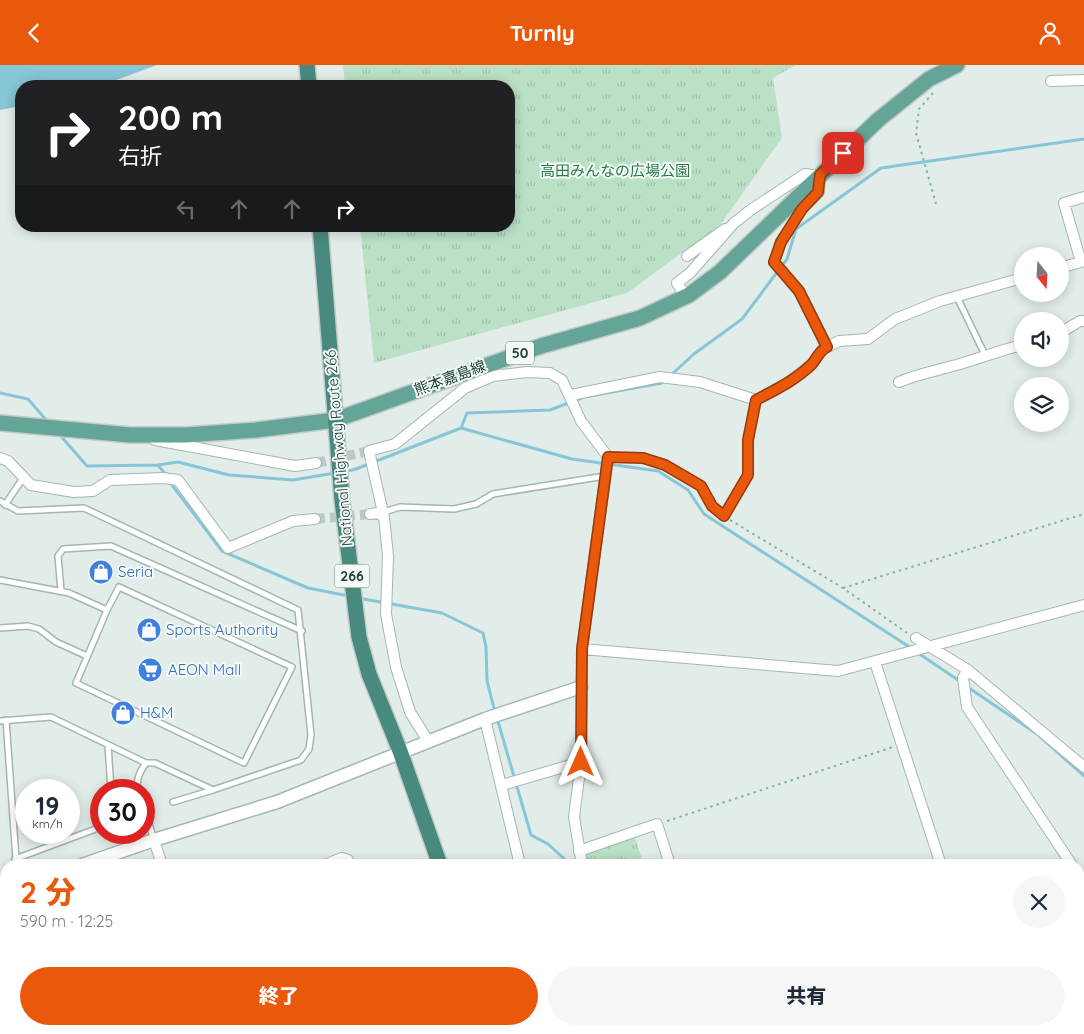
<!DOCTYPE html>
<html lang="ja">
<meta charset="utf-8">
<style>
body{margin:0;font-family:Quicksand,"Noto Sans JP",sans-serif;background:#f6f6f7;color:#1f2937;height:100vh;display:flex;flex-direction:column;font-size:19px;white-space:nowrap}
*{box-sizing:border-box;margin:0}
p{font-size:16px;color:#747a83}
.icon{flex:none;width:28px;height:28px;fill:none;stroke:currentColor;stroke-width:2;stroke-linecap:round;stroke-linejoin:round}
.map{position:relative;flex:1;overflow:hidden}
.sheet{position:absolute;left:0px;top:794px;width:1085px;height:176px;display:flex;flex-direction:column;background:#fff;border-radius:20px 20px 0 0;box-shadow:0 2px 12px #0003}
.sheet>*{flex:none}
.banner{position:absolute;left:15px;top:15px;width:500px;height:152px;border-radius:20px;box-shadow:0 2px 12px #0003;background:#202124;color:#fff;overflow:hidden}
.needle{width:32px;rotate:162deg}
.controls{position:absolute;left:1014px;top:182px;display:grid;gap:10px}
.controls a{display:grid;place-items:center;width:55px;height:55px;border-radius:50%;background:#fff;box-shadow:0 2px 12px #0003;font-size:25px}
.speed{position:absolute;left:15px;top:714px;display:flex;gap:10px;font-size:25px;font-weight:700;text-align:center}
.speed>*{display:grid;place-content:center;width:65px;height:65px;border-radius:50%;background:#fff;box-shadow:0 2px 12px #0003;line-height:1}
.speed small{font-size:12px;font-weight:400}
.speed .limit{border:8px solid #d22;background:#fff;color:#111}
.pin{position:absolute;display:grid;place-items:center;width:42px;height:42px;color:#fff;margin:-21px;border-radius:10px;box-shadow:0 2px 8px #0006}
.me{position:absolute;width:55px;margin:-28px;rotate:0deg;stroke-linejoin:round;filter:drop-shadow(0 0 4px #0008)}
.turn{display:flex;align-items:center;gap:18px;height:105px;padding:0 20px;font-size:22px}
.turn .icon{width:65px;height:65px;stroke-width:2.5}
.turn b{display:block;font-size:35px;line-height:42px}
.lanes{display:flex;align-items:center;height:48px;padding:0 20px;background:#0003;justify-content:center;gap:25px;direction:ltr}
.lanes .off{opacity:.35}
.round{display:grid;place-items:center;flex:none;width:52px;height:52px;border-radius:26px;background:#f6f6f7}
.overview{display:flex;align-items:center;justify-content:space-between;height:85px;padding:0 20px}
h1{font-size:30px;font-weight:800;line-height:38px;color:#ea580c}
.button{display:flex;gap:10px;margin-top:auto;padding:10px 20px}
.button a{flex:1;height:58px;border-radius:30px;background:#ea580c;color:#fff;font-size:20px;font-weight:800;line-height:58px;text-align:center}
.button a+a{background:#f6f6f7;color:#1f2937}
header{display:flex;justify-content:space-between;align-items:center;height:65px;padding:0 20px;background:#ea580c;color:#fff;font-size:22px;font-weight:800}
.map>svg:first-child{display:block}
</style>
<header><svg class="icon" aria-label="back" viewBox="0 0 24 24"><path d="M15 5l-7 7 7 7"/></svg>Turnly<svg class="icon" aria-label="person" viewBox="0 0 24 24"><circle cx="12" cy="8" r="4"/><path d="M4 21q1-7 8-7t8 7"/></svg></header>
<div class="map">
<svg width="1084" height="969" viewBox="0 0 1084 969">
<defs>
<pattern id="park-tufts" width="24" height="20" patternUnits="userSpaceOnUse" patternTransform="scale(1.25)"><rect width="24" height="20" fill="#bae0c6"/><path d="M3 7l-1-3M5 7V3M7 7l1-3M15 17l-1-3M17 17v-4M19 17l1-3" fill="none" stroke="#a0c1ab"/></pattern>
</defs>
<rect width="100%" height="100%" fill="#e2ede9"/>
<!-- park -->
<path fill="url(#park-tufts)" d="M 343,0 L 796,0 L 773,13 L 782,73 L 720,160 L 627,228 L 374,298 L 360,161 L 509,161 L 509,21 L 345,21 Z
M 634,770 L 644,800 L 585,800 L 581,785 Z"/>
<!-- water -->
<path fill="#87c6d6" d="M 0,0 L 157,0 L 100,21 L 21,21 L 21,41 L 0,45 Z"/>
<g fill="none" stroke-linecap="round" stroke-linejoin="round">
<!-- stream -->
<path stroke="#87c6d6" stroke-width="3" d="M 670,311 L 694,289 L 742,254 L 787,194 L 796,164 L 881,103 L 1084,74
M 0,328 L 28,334 L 48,357
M 461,363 L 467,348 L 550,345 L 584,332 L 662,318 L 665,315
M 59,369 L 87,401 L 158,400 L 166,410
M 158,400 L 178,397 L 229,410 L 293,415 L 335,408
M 344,407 L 356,404 L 461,363 L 572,394 L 658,406 L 688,425 L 704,449 L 911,583
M 169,416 L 222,486 L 308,523 L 349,531
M 358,533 L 442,548 L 483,568 L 486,582 L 487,616 L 495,647
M 918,588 L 961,617
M 966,621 L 1037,669 L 1084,711
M 497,653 L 531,770 L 548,779 L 571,800"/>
<!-- minor-tunnel -->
<path stroke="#bbcac6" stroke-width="10" stroke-dasharray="10 5" stroke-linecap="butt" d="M 316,398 L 369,386
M 315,454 L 370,449"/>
<defs>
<path id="service" d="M 957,232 L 985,290
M 608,392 L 643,393 L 665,400 L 701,421 L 712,441 L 724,451 L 748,410 L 748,375 L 756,335
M 0,436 L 18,446 L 84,443 L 298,545 L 311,670 L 309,684 L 301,695 L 213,725 L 155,698 L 146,698 C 140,706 135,715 138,725
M 5,440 L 23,413
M 384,447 L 400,442 L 454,444 L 476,439 L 493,429 L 605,411
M 0,515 L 69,528 L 107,545 L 76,618 L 244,698 L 292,602 L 119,522 L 107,545
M 61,526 L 58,491 L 63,484 L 111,481 L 302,566
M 0,563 L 28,561 L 39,564 L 56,577 L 87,591
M 6,655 L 16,794
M 0,656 L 51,652 L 146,698
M 108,680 L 111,725
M 173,737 L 213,725
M 144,743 L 154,775
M 15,794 L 101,762"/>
<path id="minor" d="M 1051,16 L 1084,15
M 687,191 L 725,164
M 1081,197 L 1064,138 L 1084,132
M 1060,203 L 1084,196
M 686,232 L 677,218 L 690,208 L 734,158 L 752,144 L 805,109 L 820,111 L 819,127 L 802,144 L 781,177 L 774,197 L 799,226 L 827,282
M 1060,268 L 1080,256 L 1084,256
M 899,317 C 920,308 941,305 963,298 C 983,292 1002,285 1022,280
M 571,330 L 660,312 L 700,317 L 756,335 L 786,319 L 812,299 L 822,285 L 839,276 L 868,274 L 895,254 L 940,236 L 1022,213
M 155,375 L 295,401 L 316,398
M 0,393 L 8,396 L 31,420 L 74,427 L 93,426 L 110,415 L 163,413 L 178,415 L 228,483 L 293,456 L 315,454
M 370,449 L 378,448 L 384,452 L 388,491 L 386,549 L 396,602 L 410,647 L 428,676
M 384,452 L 369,386 L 395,379 L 465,323 L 493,311 L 527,307 L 550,308 L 562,315 L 581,356 L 608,392 L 582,584 L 581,697 L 574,752 L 582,800
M 916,573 L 968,605 L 1084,702
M 582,584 L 838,606 L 1084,540
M 875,597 L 941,800
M 968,605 L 963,613 L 967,642 L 1072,800
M 485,654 L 520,800
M 502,720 L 581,697
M 154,775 L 162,800
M 579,786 L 657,759 L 670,800
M 324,800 L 342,793 L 348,795 L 350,800
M 1079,810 L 1084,818
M 0,913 L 6,911
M 0,919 L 6,926
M 39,964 L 44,969
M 219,964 L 220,969
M 328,964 L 330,969
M 401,964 L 403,969
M 556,964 L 557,969
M 633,964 L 634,969
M 800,964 L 802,969
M 170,969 L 186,964
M 291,969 L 303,964
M 568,969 L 584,964"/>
<path id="tertiary" d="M 82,800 L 154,775 L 277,737 L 485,654 L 581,622
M 0,831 L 6,828
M 1079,891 L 1084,889
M 870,969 L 876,964
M 1075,969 L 1084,958"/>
<path id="primary" d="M 0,358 L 130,370 L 186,370 L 256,365 L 335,355 L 541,281 L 640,253 L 689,230 L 720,207 L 878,55 L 929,14 L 957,0"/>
<path id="trunk" d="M 307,0 L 309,21
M 320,161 L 342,435 L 359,572 L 369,609 L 400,686 L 440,800
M 482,964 L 484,969"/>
</defs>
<!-- service casing -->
<use href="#service" stroke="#a4b6b1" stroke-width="8"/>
<!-- minor casing -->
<use href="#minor" stroke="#a4b6b1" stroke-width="12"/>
<!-- tertiary casing -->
<use href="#tertiary" stroke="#a4b6b1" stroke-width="15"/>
<!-- primary casing -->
<use href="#primary" stroke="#c1cac8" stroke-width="18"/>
<!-- trunk casing -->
<use href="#trunk" stroke="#c1cac8" stroke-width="18"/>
<!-- path -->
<path stroke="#81b3a5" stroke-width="2" stroke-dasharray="2.5 4" stroke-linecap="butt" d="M 933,28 L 919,44 L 916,68 L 936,139
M 730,455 L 843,523 L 907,568
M 843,523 L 1084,449
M 667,756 L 893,682"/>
<!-- service -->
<use href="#service" stroke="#fff" stroke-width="5"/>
<!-- minor -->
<use href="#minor" stroke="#fff" stroke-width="10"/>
<!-- tertiary -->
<use href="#tertiary" stroke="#fff" stroke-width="12"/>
<!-- primary -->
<use href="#primary" stroke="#64a598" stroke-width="15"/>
<!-- trunk -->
<use href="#trunk" stroke="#488a7e" stroke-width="15"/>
</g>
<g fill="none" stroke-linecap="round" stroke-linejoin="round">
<defs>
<path id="route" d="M 581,697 L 582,584 L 608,392 L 643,393 L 665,400 L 701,421 L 712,441 L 724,451 L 748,410 L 748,375 L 756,335 C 775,325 796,315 812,299 C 817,293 819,286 827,282 L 799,226 L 774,197 L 781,177 L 802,144 L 818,127 L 820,110 L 843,88"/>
</defs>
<!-- route casing -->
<use href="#route" stroke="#983908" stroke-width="12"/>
<!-- route -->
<use href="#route" stroke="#ea580c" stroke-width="9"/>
</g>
<!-- icons -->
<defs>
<symbol id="shop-disc" viewBox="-11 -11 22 22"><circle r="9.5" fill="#3f7fe0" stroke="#f3f9f6"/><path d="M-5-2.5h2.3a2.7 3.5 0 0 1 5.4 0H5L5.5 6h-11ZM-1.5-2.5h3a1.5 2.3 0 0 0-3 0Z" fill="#fff"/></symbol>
<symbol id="supermarket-disc" viewBox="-11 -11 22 22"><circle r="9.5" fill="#3f7fe0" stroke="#f3f9f6"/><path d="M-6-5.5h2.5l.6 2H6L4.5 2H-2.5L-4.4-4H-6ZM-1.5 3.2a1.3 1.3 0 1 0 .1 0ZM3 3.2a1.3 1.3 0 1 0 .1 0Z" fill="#fff"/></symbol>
</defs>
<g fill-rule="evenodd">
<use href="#shop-disc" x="87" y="493" width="28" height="28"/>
<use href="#shop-disc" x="135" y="551" width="28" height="28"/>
<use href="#supermarket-disc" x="136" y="591" width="28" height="28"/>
<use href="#shop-disc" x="109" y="634" width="28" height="28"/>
</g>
<g text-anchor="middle" stroke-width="4" stroke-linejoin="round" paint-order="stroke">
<!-- shield labels -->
<g fill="#f3f9f6" stroke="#607872" stroke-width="1">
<rect x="506" y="276.5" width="28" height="23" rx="4"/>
<rect x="334.5" y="499.5" width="35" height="23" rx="4"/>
</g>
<g font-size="14" font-weight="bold" fill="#214039">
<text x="520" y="293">50</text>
<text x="352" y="516">266</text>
</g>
<!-- park labels -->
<g font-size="15" fill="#28794b" stroke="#f3f9f6">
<text x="615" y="111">高田みんなの広場公園</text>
</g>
<!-- street labels -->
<g font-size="15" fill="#214039" stroke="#f3f9f6">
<text transform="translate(450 313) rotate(-20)" y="5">熊本嘉島線</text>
<text transform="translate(339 383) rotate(-95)" y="5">National Highway Route 266</text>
</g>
<!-- shop labels -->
<g font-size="15" fill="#366cbe" stroke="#f3f9f6" text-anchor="start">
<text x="118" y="512">Seria</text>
<text x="166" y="570">Sports Authority</text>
<text x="168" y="610">AEON Mall</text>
<text x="140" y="653">H&amp;M</text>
</g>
</g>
</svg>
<div class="controls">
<a><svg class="needle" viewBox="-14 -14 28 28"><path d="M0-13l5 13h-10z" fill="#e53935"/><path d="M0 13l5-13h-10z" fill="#747a83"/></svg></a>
<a><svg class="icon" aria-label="sound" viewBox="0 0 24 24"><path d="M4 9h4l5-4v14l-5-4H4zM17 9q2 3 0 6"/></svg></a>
<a><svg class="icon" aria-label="layers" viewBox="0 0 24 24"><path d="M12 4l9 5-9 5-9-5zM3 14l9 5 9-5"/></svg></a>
</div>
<div class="speed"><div>19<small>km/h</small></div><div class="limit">30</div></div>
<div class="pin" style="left:843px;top:88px;background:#d93025"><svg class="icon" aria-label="arrive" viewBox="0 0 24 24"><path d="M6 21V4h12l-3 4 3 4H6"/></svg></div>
<svg class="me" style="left:581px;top:697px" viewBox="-20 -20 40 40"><path d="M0-17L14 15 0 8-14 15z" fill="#ea580c" stroke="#fff" stroke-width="4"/></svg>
<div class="banner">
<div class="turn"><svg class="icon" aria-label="right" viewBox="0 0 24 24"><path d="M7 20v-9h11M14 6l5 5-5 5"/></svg><div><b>200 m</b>右折</div></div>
<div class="lanes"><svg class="icon off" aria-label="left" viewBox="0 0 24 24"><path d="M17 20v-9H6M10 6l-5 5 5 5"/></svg><svg class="icon off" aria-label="ahead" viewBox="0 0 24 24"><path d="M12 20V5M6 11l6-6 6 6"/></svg><svg class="icon off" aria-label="ahead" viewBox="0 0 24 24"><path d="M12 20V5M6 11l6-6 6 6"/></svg><svg class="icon" aria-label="right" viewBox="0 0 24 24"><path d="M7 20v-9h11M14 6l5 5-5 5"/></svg></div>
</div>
<section class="sheet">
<div class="overview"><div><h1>2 分</h1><p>590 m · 12:25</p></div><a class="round"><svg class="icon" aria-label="close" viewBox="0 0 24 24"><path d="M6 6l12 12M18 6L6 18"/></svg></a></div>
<div class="button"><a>終了</a><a>共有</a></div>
</section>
</div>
